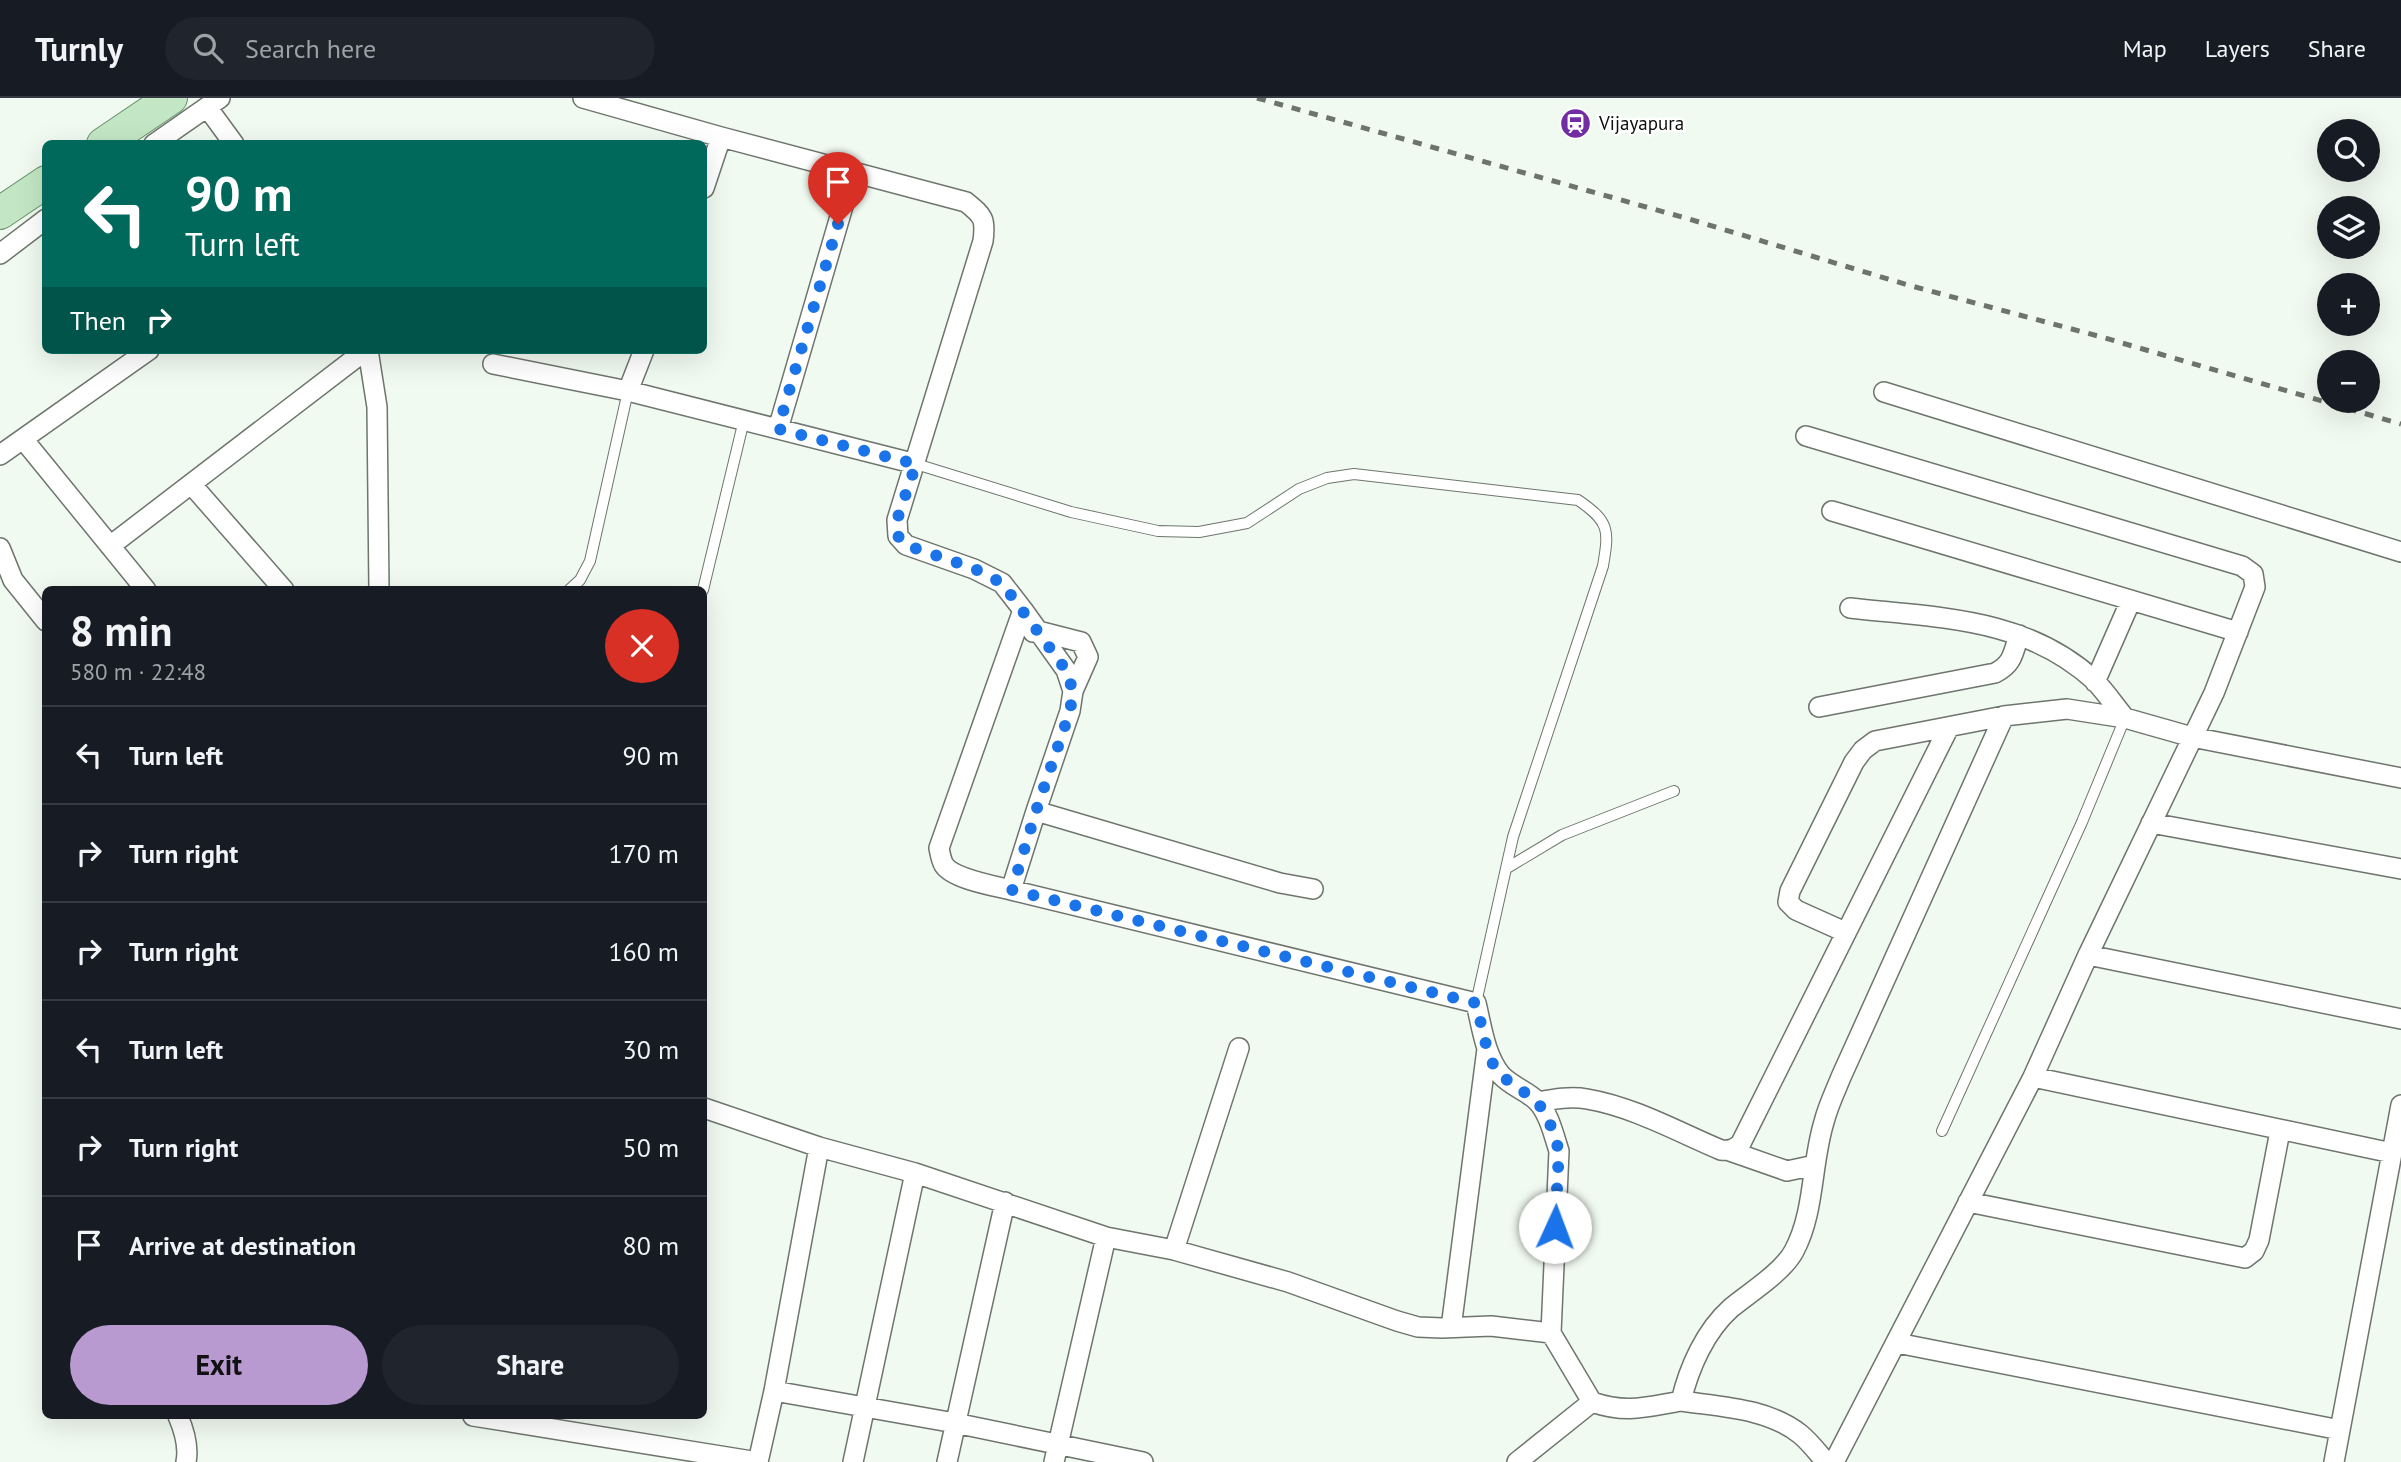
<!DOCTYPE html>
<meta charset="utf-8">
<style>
body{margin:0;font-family:"PT Sans",sans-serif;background:#20242c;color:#f1f3f6;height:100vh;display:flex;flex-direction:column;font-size:26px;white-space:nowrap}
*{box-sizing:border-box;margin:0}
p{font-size:23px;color:#9ea1a6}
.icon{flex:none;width:38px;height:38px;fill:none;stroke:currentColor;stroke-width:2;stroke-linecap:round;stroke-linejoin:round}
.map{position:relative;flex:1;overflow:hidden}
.details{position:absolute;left:42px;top:488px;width:665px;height:833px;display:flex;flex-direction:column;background:#171b24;border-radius:10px;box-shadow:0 7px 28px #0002}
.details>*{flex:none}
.top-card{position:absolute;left:42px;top:42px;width:665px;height:214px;border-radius:10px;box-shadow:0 7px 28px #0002;background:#00695c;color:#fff;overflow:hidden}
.controls{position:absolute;left:2317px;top:21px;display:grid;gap:14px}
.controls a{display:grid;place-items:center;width:63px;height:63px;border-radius:50%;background:#171b24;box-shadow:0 7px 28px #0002;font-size:35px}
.pin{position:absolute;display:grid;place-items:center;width:60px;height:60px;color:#fff;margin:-72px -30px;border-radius:50% 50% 50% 0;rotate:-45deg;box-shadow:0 0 7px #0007}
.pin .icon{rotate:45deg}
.me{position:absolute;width:77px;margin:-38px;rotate:2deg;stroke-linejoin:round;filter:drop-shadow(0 0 5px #0008)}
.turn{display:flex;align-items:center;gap:24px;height:147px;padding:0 28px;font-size:32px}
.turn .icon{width:91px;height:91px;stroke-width:2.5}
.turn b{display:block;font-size:49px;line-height:60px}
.then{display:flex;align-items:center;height:66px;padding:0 28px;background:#0003;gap:14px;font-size:26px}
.round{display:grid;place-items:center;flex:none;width:74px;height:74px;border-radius:37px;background:#20242c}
.head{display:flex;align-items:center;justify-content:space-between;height:119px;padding:0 28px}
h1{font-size:42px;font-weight:700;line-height:52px}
.primary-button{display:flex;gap:14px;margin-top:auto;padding:14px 28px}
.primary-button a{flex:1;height:80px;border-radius:42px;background:#b89ad0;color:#111;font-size:28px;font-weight:700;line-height:80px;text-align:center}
.primary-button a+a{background:#20242c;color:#f1f3f6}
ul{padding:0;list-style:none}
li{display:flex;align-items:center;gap:21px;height:98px;padding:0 28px;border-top:2px solid #363941}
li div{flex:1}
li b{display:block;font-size:26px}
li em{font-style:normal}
header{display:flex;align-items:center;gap:42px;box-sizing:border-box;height:98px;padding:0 35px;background:#171b24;border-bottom:2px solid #363941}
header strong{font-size:33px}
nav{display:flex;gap:38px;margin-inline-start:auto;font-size:24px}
.search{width:490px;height:63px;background:#20242c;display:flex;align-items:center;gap:18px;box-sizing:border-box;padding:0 24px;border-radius:38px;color:#9ea1a6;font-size:26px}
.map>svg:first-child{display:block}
</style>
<header>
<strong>Turnly</strong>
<div class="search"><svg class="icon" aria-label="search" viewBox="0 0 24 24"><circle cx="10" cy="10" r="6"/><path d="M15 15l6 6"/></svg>Search here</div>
<nav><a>Map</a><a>Layers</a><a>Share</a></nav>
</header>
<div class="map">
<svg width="2401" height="1364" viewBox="0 0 2401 1364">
<rect width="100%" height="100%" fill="#f1faf1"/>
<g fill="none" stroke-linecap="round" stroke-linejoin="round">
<defs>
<path id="lane" d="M 916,366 L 1071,414 L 1158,433 L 1199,434 L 1247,425 L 1299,391 L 1327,380 L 1354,376 L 1578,402 C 1610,424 1609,432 1603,468 L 1513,739 L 1476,905
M 569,492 L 580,482 L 590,463 L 628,293
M 703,492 L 744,322
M 1507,770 L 1562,737 L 1674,693
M 1942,1033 L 2082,724 L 2125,620"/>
<path id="street" d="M 583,0 L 721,39 L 966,104 C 983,118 986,120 983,143 L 897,422 L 898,438 L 906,447 L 974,471 L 1002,485 L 1023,512 L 939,750 C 940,755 941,762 944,767 C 953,781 995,788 1011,792 L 1476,905 C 1482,930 1485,957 1501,977 C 1511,988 1527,993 1537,1003 C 1549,1015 1554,1038 1559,1053 L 1551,1235 L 1491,1228 L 1442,1230 L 1418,1229 L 1397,1223 L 1288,1184 L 1174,1152 L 1106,1139 L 915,1075 L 819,1049 L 704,1010
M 207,9 L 234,46
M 154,46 L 220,0
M 704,90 L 721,39
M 0,156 L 46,121
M 368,252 L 377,309 L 379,492
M 493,266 L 628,293 L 916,366
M 628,293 L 644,252
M 1884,294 L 2401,454
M 778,331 L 853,74
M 1806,338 L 2242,468 L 2253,476 L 2255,489 L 2214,595 L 2088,857 L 2033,979 L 1834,1364
M 23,341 L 146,492
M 0,357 L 149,252
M 192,387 L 284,492
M 1832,413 L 2238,534
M 110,448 L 366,252
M 0,450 L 13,482 L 46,523
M 1850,510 C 1938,520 2025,519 2094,582 C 2105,593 2115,608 2125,620
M 1033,534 L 1038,533 L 1081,544 L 1088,559 L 1073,593
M 2095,584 L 2131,502
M 1819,609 L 1995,575 C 2013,566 2013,555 2019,537
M 1036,713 L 1280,785 L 1313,791
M 2151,725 L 2401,771
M 1011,792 L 1036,713 L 1070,613 L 1073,593 L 1066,572 L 1023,512
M 1845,834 L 1796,812 L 1788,804 L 1790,793 L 1854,664 L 1863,652 L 1875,643 L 2004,618
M 2088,857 L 2401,921
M 2033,979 L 2392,1055
M 1538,1004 C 1554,1001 1571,998 1587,1001 C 1634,1009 1678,1034 1721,1052 C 1730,1053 1735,1051 1741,1045 L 1949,629
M 1730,1053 L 1787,1073 L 1815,1067
M 1968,1104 L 2245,1160 L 2254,1153 L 2259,1142 L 2280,1033
M 1174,1152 L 1239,950
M 1451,1230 L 1487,951
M 1551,1235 L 1592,1304 C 1627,1316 1646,1309 1681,1303
M 1897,1245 L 2340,1332
M 774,1293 L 955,1325 L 1143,1364
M 178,1318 C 184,1332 189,1349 186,1364
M 473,1318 L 758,1364
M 758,1364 L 774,1293 L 819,1049
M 853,1364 L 915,1075
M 947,1364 L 1005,1104
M 1054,1364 L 1106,1139
M 1517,1364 L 1592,1304
M 1826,1364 C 1818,1355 1810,1344 1800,1336 C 1767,1310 1721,1309 1681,1303 C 1689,1270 1705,1233 1731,1210 C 1749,1195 1783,1174 1794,1153 C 1815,1114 1811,1066 1824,1024 C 1828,1008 1835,994 1841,979 L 2004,618 L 2067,611 L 2125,620 L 2192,639 L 2401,680
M 2334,1364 L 2401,1007"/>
<path id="primary" d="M 103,46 L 171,0
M 0,115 L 46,84"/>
</defs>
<!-- lane casing -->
<use href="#lane" stroke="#6d756d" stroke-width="12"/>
<!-- street casing -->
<use href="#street" stroke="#6d756d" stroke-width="22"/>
<!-- primary casing -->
<use href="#primary" stroke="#69916a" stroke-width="34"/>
<!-- lane -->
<use href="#lane" stroke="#fff" stroke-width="10"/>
<!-- street -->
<use href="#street" stroke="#fff" stroke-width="19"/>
<!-- primary -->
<use href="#primary" stroke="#c3e7c4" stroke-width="32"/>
<!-- rail -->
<path stroke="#6d736d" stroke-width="5" stroke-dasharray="9 9" stroke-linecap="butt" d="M 1257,0 L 1689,121 L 1908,187 L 2098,238 L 2401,326"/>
</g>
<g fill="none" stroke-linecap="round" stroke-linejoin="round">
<!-- route -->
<path stroke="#1a73e8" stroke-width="12" stroke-dasharray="0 21.6" d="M 838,126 L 778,331 L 916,366 L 897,422 L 898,438 L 906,447 L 975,471 L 1002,485 L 1066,572 L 1073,593 L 1070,613 L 1036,713 L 1012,792 L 1476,905 L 1487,951 L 1493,966 L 1503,979 L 1538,1004 L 1552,1030 L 1559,1053 L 1555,1129"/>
</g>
<!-- icons -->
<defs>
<symbol id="station-disc" viewBox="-11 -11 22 22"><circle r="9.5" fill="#722da2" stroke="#fff"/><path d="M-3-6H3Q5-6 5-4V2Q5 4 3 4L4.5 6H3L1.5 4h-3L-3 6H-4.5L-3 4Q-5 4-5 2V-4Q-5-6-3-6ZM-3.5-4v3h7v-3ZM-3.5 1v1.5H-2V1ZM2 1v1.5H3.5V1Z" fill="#fff"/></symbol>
</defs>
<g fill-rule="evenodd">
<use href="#station-disc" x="1558" y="8" width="35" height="35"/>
</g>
<g text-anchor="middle" stroke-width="5" stroke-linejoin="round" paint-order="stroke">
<!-- poi labels -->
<g font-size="19" fill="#0b0e0b" stroke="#fff" text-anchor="start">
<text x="1599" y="32">Vijayapura</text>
</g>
</g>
</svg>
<div class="controls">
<a><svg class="icon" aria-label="search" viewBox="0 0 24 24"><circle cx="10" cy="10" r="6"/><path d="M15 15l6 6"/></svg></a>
<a><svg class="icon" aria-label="layers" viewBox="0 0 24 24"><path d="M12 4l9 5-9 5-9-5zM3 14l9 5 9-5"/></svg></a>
<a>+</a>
<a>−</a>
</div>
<div class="pin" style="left:838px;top:126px;background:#d93025"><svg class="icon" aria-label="arrive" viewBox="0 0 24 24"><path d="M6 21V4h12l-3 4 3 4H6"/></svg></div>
<svg class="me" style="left:1555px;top:1129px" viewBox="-20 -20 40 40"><circle r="19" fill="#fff"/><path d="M0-13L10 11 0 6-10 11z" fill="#1a73e8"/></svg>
<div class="top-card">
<div class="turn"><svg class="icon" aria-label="left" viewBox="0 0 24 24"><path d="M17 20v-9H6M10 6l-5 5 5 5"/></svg><div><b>90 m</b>Turn left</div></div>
<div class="then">Then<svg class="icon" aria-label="right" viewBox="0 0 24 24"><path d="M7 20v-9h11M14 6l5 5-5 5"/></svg></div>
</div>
<section class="details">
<div class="head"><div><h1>8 min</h1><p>580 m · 22:48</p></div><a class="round" style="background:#d93025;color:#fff"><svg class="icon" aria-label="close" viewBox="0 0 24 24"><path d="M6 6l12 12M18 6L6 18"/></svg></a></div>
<ul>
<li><svg class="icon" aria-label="left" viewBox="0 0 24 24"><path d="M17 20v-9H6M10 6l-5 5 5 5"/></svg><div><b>Turn left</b></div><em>90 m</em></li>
<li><svg class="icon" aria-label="right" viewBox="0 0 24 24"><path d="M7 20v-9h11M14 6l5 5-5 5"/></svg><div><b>Turn right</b></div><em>170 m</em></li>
<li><svg class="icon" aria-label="right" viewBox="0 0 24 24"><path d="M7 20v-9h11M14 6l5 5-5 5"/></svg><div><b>Turn right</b></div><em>160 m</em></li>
<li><svg class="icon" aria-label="left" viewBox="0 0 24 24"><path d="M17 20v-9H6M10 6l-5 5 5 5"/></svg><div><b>Turn left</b></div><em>30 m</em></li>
<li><svg class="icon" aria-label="right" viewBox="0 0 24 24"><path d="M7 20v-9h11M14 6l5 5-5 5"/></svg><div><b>Turn right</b></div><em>50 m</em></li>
<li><svg class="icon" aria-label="arrive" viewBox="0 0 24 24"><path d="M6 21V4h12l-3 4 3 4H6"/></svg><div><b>Arrive at destination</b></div><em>80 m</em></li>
</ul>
<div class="primary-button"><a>Exit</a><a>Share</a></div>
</section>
</div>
